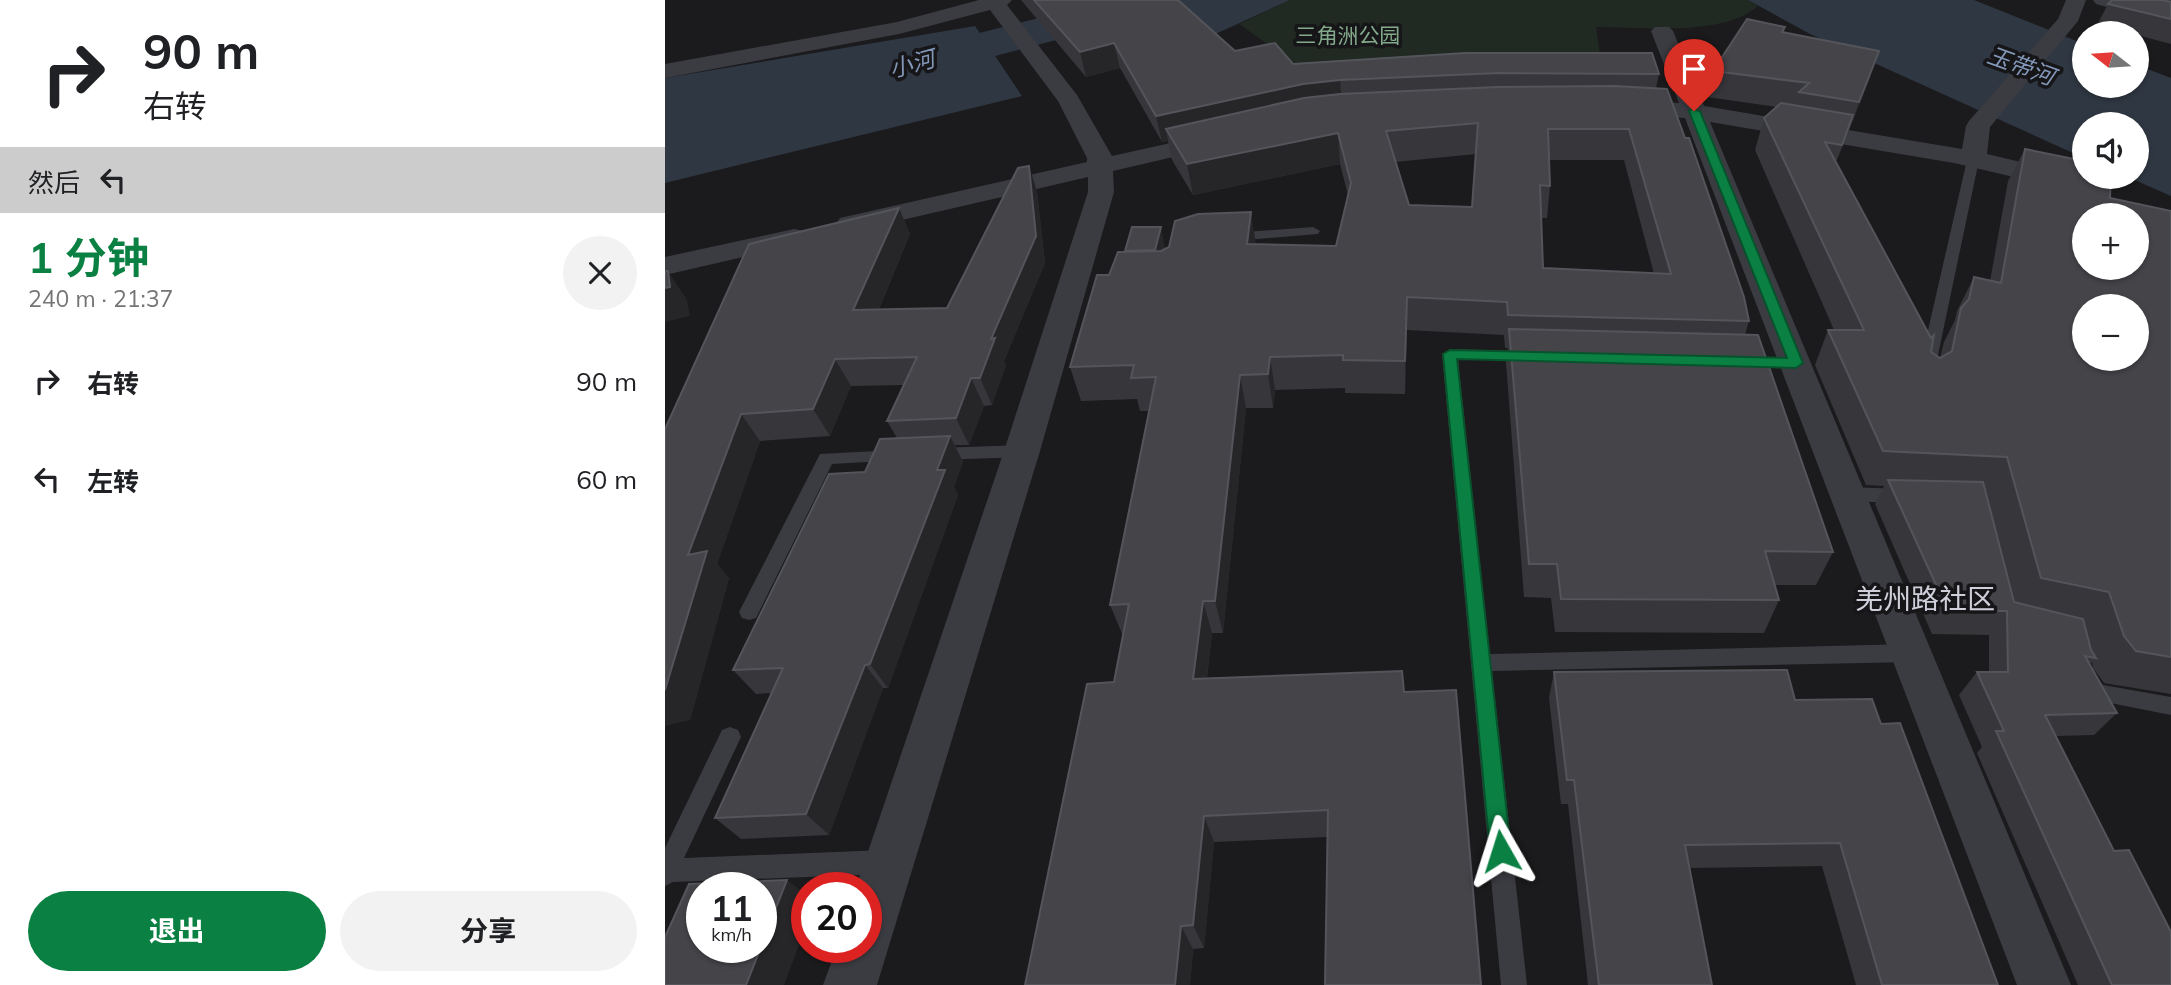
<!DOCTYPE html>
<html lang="zh">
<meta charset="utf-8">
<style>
body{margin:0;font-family:Mulish,"Noto Sans SC",sans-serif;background:#f2f2f2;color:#202124;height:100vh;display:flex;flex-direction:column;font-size:26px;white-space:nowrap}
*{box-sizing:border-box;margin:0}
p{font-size:23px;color:#757577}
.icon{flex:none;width:38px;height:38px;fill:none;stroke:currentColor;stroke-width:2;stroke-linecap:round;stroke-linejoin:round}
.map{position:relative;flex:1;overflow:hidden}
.panel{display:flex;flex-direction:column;background:#fff;width:665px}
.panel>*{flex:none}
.top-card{background:#fff;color:#202124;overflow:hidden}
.needle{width:46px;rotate:287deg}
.fabs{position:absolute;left:1407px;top:21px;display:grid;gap:14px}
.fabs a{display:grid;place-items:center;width:77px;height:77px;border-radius:50%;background:#fff;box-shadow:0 2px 5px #0004;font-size:35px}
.speed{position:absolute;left:21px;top:872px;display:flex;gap:14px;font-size:35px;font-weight:700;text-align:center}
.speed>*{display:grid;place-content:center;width:91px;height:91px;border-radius:50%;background:#fff;box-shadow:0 2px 5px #0004;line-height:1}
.speed small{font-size:18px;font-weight:400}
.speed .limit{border:10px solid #d22;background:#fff;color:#111}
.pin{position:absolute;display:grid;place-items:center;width:60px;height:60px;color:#fff;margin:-72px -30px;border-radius:50% 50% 50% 0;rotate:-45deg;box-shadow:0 0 7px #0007}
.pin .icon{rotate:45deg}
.me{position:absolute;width:77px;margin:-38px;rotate:354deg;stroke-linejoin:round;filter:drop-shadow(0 0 5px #0008)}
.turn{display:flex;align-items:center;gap:24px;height:147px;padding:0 28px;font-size:32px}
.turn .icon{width:91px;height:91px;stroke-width:2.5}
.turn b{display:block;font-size:49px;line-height:60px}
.then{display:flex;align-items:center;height:66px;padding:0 28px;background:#0003;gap:14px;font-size:26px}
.round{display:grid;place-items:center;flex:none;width:74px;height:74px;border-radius:37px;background:#f2f2f2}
.head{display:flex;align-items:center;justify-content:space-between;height:119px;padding:0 28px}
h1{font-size:42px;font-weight:700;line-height:52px;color:#0b8043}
.button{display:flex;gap:14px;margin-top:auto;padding:14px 28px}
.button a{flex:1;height:80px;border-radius:42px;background:#0b8043;color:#fff;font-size:28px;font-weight:700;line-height:80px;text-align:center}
.button a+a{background:#f2f2f2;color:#202124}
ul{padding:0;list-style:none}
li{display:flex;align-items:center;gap:21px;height:98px;padding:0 28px}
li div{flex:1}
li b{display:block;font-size:26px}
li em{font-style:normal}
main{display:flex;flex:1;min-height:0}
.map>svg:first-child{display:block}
</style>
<main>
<section class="panel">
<div class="top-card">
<div class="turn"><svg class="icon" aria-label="right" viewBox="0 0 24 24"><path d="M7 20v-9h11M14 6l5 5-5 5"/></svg><div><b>90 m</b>右转</div></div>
<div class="then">然后<svg class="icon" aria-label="left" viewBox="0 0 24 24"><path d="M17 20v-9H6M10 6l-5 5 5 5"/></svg></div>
</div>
<div class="head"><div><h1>1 分钟</h1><p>240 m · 21:37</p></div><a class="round"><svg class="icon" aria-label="close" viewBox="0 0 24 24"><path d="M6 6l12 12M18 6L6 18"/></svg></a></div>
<ul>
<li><svg class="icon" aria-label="right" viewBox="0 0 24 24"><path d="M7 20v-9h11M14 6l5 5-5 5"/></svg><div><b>右转</b></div><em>90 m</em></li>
<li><svg class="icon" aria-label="left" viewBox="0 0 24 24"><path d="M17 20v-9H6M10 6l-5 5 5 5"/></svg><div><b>左转</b></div><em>60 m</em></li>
</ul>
<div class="button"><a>退出</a><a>分享</a></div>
</section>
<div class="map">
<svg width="1506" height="985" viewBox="0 0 1506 985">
<rect width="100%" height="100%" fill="#1b1b1d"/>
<!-- green -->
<path fill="#202922" d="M 625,0 L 1083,0 L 1093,6 C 1059,37 976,27 931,27 L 937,68 L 645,74 L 574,24 Z"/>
<!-- water -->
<path fill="#2f3742" d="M 507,0 L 625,0 L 546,36 Z
M 1083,0 L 1309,0 L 1419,44 L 1419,86 L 1472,86 L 1472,65 L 1506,78 L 1506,196 L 1463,177 L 1472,177 L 1472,124 L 1419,124 L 1419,158 L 1145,34 Z
M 310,26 L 357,96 L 0,183 L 0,78 Z"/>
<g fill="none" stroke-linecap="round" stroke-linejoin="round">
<!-- river -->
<path fill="#2f3742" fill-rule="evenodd" d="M 445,0 L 515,0 L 509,9 L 223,84 L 207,80 L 200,70 L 207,60 Z"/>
<!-- lane -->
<path fill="#3b3b42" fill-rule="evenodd" d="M 1308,156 L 1314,160 L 1269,374 L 1261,379 L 1253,374 L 1302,160 Z
M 648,227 L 655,231 L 653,234 L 567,241 L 560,237 L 567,233 Z
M 785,349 L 865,351 L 873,356 L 865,361 L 793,359 L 825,654 L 1247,644 L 1254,647 L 1257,653 L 1254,659 L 1247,662 L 827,671 L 862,985 L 836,985 L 777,354 Z
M 1078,357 L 1131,358 L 1139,363 L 1131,368 L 1073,366 L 1070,362 Z
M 357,445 L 365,451 L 357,457 L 272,460 L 264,454 L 272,448 Z
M 230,450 L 236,452 L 238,456 L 236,460 L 167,464 L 91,618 L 84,620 L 77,618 L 74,612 L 155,454 Z
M 1183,487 L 1236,489 L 1242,491 L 1245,496 L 1242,501 L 1236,503 L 1183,501 L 1177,499 L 1174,494 L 1177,489 Z
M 1425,675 L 1432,678 L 1438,685 L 1506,697 L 1506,715 L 1425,699 L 1415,684 L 1418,678 Z
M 65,727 L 73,730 L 76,737 L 19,858 L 220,850 L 228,854 L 232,862 L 228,870 L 220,874 L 8,882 L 0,886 L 0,848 L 57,730 Z"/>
<!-- street -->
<path fill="#3b3b42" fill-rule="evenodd" d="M 314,0 L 347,0 L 342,5 L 412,95 L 447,156 L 555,132 L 564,134 L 567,139 L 564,144 L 448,171 L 449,192 L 375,451 L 212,985 L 158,985 L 172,947 L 201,947 L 201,887 L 191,887 L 339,451 L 423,192 L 423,177 L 185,232 L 175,230 L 171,224 L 175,218 L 422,162 L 422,158 L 393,101 L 325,10 L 234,34 L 0,78 L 0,64 L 232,22 Z
M 1401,0 L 1421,0 L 1413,21 L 1325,127 L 1322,154 L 1409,175 L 1413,181 L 1409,187 L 1400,189 L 1289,163 L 1045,122 L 1406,985 L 1352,985 L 1020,118 L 960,114 L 952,112 L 948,107 L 952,102 L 960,100 L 1014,103 L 986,31 L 990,27 L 1004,27 L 1008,31 L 1039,106 L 1297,149 L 1301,126 L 1304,121 L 1393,19 Z
M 1428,0 L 1461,0 L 1506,13 L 1506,25 L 1431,4 Z
M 129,229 L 139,231 L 143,237 L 139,243 L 0,275 L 0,257 Z"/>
</g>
<!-- wall -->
<path fill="#37373b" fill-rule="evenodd" d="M 356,0 L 513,0 L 570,51 L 628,64 L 994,74 L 991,88 L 1084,321 L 1080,335 L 1168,552 L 1151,585 L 1110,585 L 1114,600 L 1099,633 L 890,632 L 886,598 L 859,597 L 841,363 L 843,348 L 840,348 L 839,335 L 742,330 L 740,394 L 680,393 L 680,388 L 610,390 L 608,408 L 581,408 L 558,633 L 547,633 L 542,678 L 737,671 L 662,837 L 549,842 L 539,948 L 528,949 L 525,985 L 360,985 L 449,682 L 458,636 L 445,605 L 484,411 L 475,411 L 472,399 L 416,401 L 405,367 L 444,275 L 460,252 L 500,247 L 500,249 L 591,244 L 671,246 L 683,195 L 675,164 L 528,195 L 507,160 L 503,141 L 497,142 L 455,68 L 421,77 ZM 811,154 L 807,207 L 744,205 L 730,162 ZM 884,160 L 959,160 L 989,274 L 878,268 L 876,218 L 882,218 L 885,186 Z
M 1447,0 L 1506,0 L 1506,44 L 1472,35 L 1472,33 L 1464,33 L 1432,25 L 1443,4 Z
M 1120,27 L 1119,32 L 1205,78 L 1171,162 L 1266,352 L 1275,358 L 1279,342 L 1290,320 L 1292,311 L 1309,277 L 1325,281 L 1343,181 L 1360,149 L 1445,198 L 1506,211 L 1506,694 L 1439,683 L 1428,668 L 1427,662 L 1425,664 L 1452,713 L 1429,735 L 1391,736 L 1506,985 L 1413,985 L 1312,753 L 1317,747 L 1294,695 L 1312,672 L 1324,672 L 1324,635 L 1267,634 L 1210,504 L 1219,486 L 1201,485 L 1150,365 L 1163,330 L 1169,330 L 1090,150 L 1099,118 L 1112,107 L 1042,97 L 1048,71 Z
M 372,191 L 380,263 L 339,361 L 341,365 L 327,405 L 319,406 L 304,445 L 290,445 L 298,462 L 289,487 L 293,495 L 223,688 L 218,688 L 164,835 L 76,839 L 50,818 L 106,693 L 91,694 L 68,670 L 200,472 L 232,438 L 222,421 L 239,385 L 186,386 L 165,436 L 95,441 L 52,564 L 64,578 L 25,720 L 0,429 L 234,208 L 245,234 L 214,309 L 282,308 Z
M 889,672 L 1130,700 L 1216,724 L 1333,985 L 1191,985 L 1157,866 L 1024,868 L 1047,985 L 923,985 L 903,804 L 896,804 L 884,698 Z"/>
<!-- shaded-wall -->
<path fill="#262629" d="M 449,43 L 455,68 L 421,77 L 415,52 Z
M 1214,51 L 1205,78 L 1185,129 L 1194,102 Z
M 675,80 L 677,105 L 501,129 L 503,141 L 497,142 L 491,116 L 638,84 Z
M 673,133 L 675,164 L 528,195 L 522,164 Z
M 364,166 L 372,191 L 380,263 L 339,361 L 341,365 L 327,405 L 315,378 Z
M 234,208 L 245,234 L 202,337 L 188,310 Z
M 586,212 L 591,245 L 582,244 Z
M 496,227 L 500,247 L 495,270 L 490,250 Z
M 3,271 L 22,300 L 25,316 L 0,322 L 0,288 Z
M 742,297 L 742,330 L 740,394 L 740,361 Z
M 605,357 L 610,390 L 608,408 L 603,374 Z
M 170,359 L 186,386 L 165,436 L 148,409 Z
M 575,375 L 581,408 L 558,633 L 550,601 Z
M 306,378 L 319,406 L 304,445 L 291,418 Z
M 76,414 L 95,441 L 52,564 L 64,578 L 25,720 L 0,726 L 0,690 L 23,555 Z
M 285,436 L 298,462 L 289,487 L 293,495 L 223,688 L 205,664 L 272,470 Z
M 538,601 L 547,633 L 538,709 L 528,679 Z
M 200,665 L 218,688 L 164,835 L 141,814 Z
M 539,816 L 549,842 L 539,948 L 528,925 Z
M 122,880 L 142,895 L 142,924 L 119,985 L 81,985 Z
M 516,926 L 528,949 L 525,985 L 510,985 Z"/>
<!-- building -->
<path fill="#444449" stroke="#54555b" stroke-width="2" fill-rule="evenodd" d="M 369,0 L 513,0 L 570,51 L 610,43 L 628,64 L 800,53 L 987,53 L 994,74 L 833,73 L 675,80 L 638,84 L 491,116 L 449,43 L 415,52 Z
M 1447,0 L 1497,0 L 1506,2 L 1506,19 L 1443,4 Z
M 1082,19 L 1120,27 L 1117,32 L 1214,51 L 1194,102 L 1134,92 L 1144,83 L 1048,71 Z
M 950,86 L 1002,89 L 1020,138 L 1024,138 L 1079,297 L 1084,321 L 843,315 L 842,302 L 742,297 L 740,361 L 678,360 L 678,355 L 605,357 L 603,374 L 575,375 L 550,601 L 538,601 L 528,679 L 737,671 L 739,692 L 791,690 L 816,985 L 660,985 L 663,810 L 539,816 L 528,925 L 516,926 L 510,985 L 360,985 L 422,684 L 449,682 L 464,604 L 445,605 L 491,377 L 466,378 L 469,365 L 405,367 L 432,275 L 444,275 L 453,252 L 496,251 L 504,247 L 510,221 L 533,214 L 586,212 L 582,244 L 671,246 L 686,183 L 673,133 L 522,164 L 501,129 L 639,98 L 675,94 L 833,87 ZM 813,123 L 807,207 L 744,205 L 721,131 ZM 883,129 L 964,129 L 1006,274 L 878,268 L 875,185 L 885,186 Z
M 1116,103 L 1188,115 L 1177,145 L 1160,142 L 1266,338 L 1269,335 L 1266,352 L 1275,358 L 1287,351 L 1296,308 L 1304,299 L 1309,277 L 1336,283 L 1360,149 L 1419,161 L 1419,177 L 1446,177 L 1445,198 L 1506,211 L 1506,657 L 1471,651 L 1459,636 L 1444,592 L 1376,578 L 1342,457 L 1218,451 L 1163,330 L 1199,330 L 1099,118 ZM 1419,215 L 1472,215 L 1472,268 L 1419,268 ZM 1419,306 L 1472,306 L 1472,359 L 1419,359 Z
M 364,166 L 371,236 L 326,339 L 330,338 L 315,378 L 306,378 L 291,418 L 222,421 L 252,357 L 170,359 L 148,409 L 76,414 L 23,555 L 42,551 L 0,690 L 0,429 L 84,244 L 234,208 L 188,310 L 282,308 L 353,168 Z
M 467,227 L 496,227 L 490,250 L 460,251 Z
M 0,271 L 3,271 L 5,287 L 0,288 Z
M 844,329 L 1093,335 L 1168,552 L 1100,551 L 1114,600 L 896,599 L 892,564 L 864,564 Z
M 285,436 L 272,470 L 280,470 L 205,664 L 200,665 L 141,814 L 50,818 L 118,668 L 68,670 L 164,474 L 200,472 L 215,439 Z
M 1223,480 L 1318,482 L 1349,602 L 1418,619 L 1426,650 L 1431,658 L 1420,656 L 1452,713 L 1380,715 L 1449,851 L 1464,850 L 1506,932 L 1506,985 L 1447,985 L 1331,731 L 1339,731 L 1312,672 L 1343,672 L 1342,611 L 1283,611 Z
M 1122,670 L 1130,700 L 1207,699 L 1216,724 L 1235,723 L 1333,985 L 1217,985 L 1175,843 L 1020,845 L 1047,985 L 934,985 L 909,780 L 902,780 L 889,672 Z
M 122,880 L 96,946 L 96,887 L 37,887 L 37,947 L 96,947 L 81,985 L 0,985 L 0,937 L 24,884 Z"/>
<!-- route -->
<path fill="#0b8043" stroke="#07532c" stroke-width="2" d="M 1026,109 L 1035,111 L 1138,363 L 1131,368 L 792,359 L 846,851 L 843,858 L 836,861 L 828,858 L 825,851 L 778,354 L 785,350 L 1122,358 L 1024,111 Z"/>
<g text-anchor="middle" stroke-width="7" stroke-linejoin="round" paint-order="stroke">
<!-- far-park labels -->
<g font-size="21" fill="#83a98b" stroke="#161518">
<text x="683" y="43">三角洲公园</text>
</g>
<!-- far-water labels -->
<g font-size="23" font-style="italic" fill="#8398b9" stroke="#161518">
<text transform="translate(247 64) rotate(-15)" y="8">小河</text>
<text transform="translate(1356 66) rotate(20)" y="8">玉带河</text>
</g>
<!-- neighbourhood labels -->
<g font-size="28" fill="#cecfd9" stroke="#161518">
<text x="1260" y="609">羌州路社区</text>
</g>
</g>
</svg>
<div class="fabs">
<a><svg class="needle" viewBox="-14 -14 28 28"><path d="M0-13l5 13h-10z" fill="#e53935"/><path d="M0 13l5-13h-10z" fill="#757577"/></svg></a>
<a><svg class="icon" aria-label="sound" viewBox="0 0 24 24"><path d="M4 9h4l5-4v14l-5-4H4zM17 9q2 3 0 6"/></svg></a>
<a>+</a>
<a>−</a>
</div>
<div class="speed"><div>11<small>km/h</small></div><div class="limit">20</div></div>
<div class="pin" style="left:1029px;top:111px;background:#d93025"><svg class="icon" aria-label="arrive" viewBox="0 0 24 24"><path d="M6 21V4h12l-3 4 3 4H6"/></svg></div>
<svg class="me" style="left:836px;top:851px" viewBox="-20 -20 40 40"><path d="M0-17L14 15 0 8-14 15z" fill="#0b8043" stroke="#fff" stroke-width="4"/></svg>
</div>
</main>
